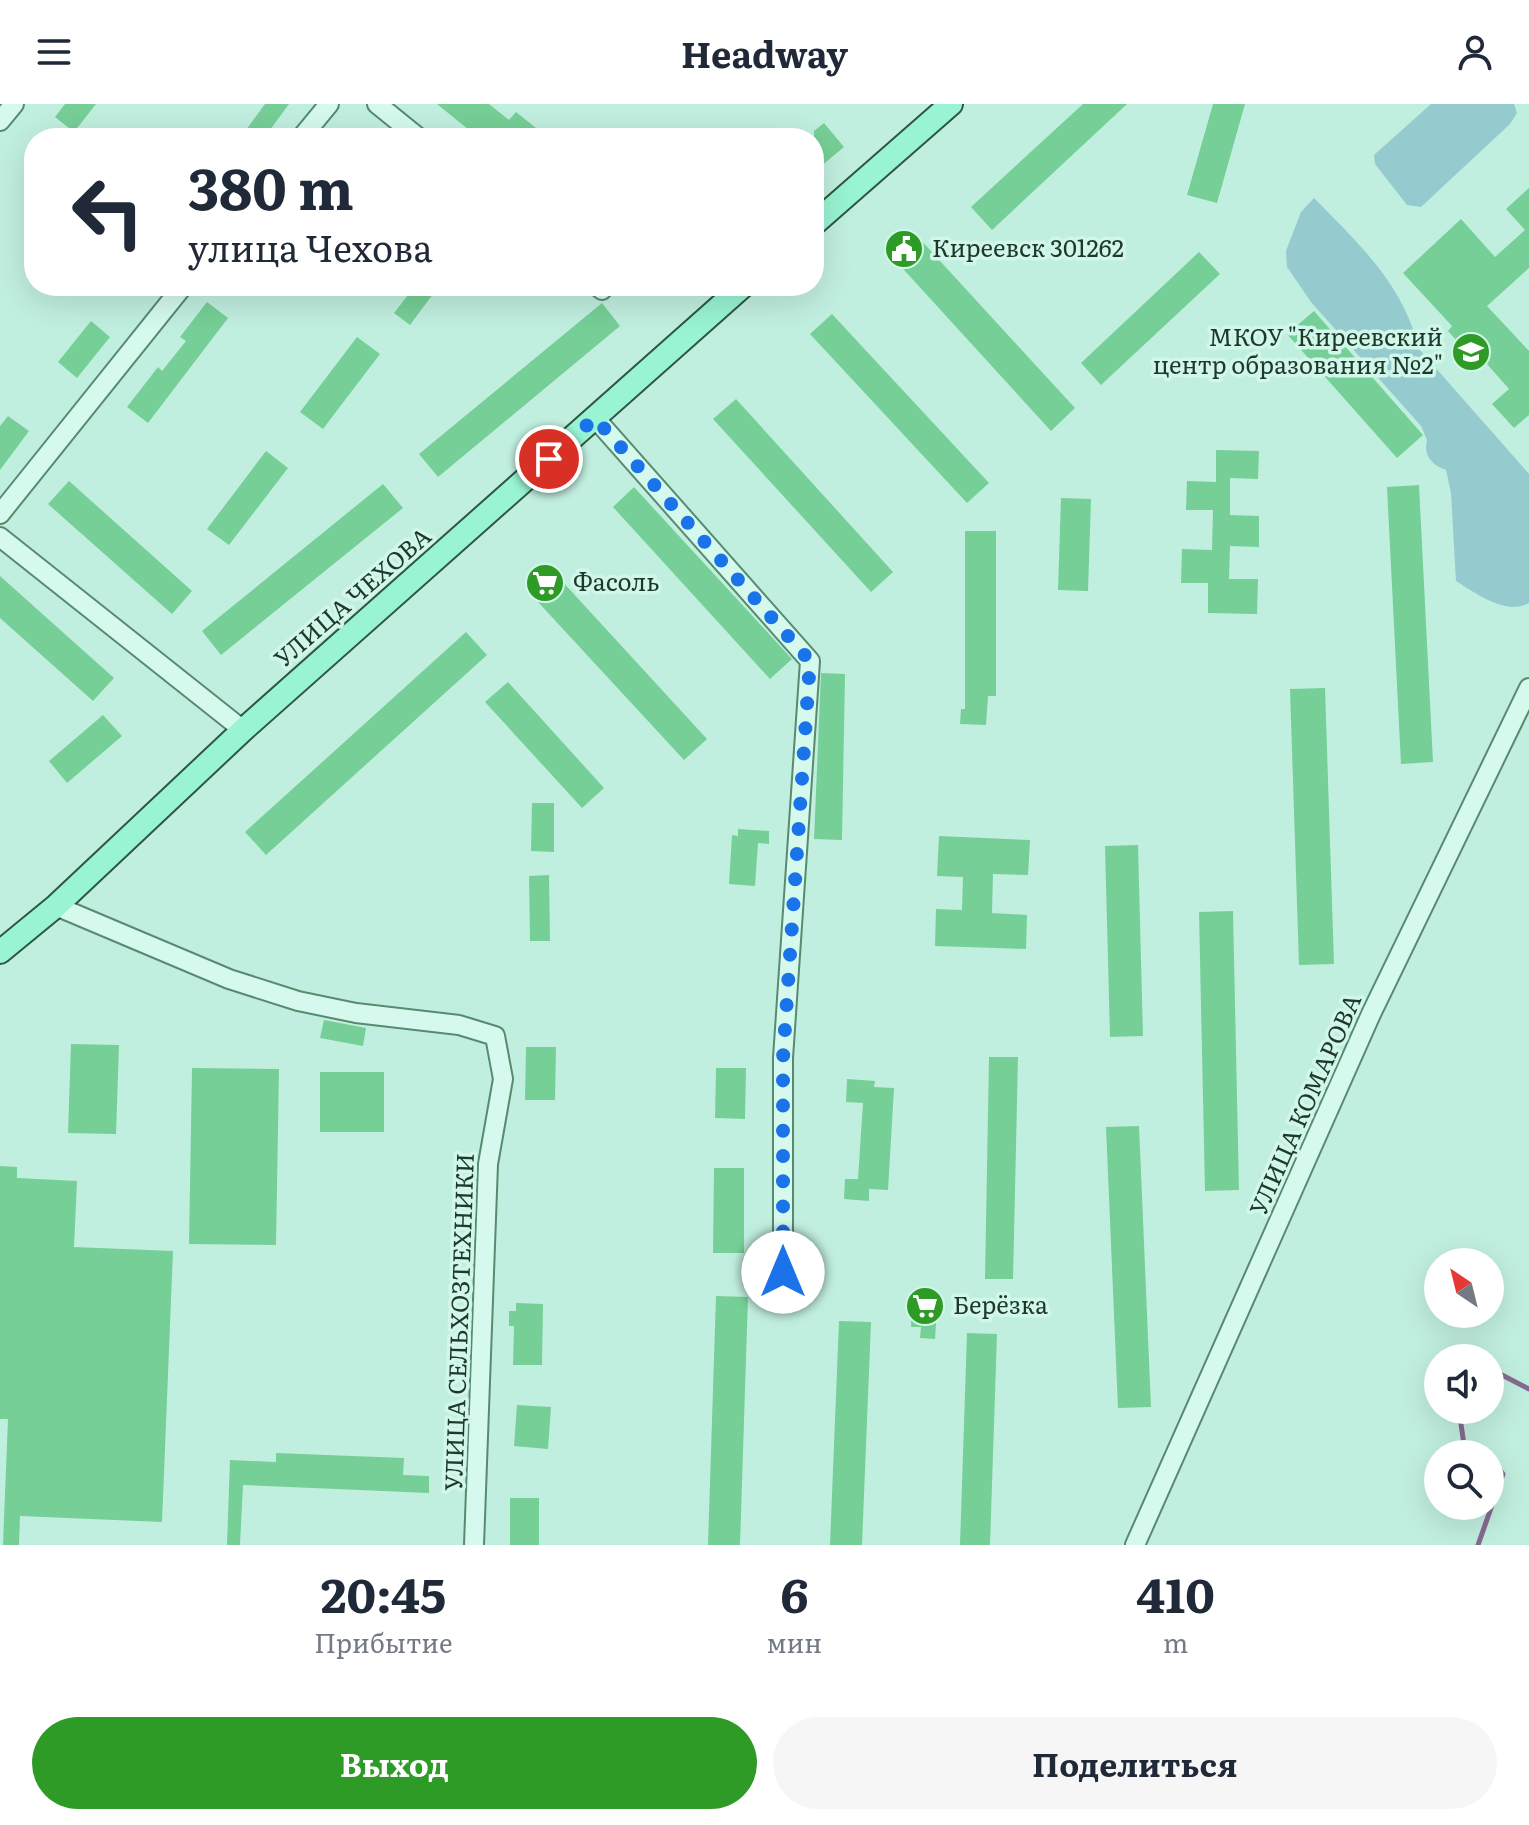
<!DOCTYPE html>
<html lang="ru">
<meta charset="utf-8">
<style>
body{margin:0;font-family:Literata,serif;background:#f6f6f7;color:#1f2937;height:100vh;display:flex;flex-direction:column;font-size:30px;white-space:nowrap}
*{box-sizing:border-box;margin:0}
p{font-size:26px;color:#747a83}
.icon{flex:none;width:44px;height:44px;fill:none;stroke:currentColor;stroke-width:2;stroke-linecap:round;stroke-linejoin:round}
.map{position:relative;height:1441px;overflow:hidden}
.details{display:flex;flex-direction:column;background:#fff;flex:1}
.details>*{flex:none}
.banner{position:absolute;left:24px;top:24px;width:800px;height:168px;border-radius:32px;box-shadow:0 8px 32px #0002;background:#fff;color:#1f2937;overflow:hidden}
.needle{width:52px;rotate:325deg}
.fabs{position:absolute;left:1424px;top:1144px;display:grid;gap:16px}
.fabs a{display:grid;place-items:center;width:80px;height:80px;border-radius:50%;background:#fff;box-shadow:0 8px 32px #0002;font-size:40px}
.pin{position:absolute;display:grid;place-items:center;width:68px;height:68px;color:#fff;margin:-34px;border:4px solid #fff;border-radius:50%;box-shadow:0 2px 8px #0007}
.me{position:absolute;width:88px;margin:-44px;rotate:0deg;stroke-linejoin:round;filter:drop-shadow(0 0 6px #0008)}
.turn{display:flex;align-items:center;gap:28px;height:168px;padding:0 32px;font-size:36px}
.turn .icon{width:104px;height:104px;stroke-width:2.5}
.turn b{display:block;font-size:56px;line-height:68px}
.eta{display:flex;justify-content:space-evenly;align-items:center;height:136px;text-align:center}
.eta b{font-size:48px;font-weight:700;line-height:56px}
.primary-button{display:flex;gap:16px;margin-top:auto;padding:16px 32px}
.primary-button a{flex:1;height:92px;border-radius:48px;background:#2d9b26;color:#fff;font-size:32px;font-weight:700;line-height:92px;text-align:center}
.primary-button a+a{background:#f6f6f7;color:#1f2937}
header{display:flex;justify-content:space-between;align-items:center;height:104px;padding:0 32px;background:#fff;font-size:36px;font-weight:700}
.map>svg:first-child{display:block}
</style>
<header><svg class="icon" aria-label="menu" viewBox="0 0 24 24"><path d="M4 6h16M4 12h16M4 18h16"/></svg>Headway<svg class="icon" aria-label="person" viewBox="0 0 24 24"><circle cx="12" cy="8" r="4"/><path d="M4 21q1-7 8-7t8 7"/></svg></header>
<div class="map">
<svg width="1529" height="1441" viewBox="0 0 1529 1441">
<rect width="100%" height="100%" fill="#c1efdf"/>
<!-- green -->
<path fill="#95cace" d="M 1431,0 L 1514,0 L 1517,9 L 1510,20 L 1421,103 L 1407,101 L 1375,60 L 1374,51 Z
M 1314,94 C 1360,141 1403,180 1419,245 L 1529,370 L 1529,499 C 1507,512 1475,489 1456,477 L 1451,389 L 1446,366 C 1432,361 1423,351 1427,336 L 1421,322 L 1311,198 L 1287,163 L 1286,147 L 1301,108 Z"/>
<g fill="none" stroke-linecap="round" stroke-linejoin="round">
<!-- stream -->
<path stroke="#856b90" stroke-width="5" d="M 1490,1271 L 1502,1271 L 1529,1285
M 1459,1306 L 1465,1348 L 1472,1350
M 1478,1441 L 1503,1370 L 1490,1354"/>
</g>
<!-- building -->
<path fill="#76cf96" d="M 65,0 L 96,0 L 74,28 L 55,13 Z
M 265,0 L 289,0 L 264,34 L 240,34 Z
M 437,0 L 489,0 L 509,16 L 516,8 L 536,24 L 528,34 L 479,34 Z
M 1083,0 L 1127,0 L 992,126 L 971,103 Z
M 1213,0 L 1245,0 L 1217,99 L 1187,91 Z
M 824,19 L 844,43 L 814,68 L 814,27 Z
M 1529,84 L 1529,164 L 1487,202 L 1529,247 L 1529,311 L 1514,324 L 1492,300 L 1509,285 L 1472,243 L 1466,247 L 1448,227 L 1452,222 L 1403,169 L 1461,115 L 1495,153 L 1525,126 L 1506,105 Z
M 918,133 L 1075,304 L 1051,327 L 894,155 Z
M 1199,148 L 1220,170 L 1101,281 L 1081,259 Z
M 415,182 L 439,182 L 410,221 L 394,209 Z
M 207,198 L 228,214 L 148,319 L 127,303 L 158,263 L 162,267 L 186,237 L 180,233 Z
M 602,199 L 620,222 L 438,373 L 419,350 Z
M 1314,207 L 1423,331 L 1397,354 L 1287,230 Z
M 832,210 L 989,379 L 967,399 L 810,230 Z
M 91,217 L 110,233 L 77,274 L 58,258 Z
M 357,233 L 380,250 L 323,325 L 300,308 Z
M 736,295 L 893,468 L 871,488 L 713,315 Z
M 8,312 L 29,327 L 0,366 L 0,322 Z
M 1216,346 L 1259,347 L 1258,375 L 1230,374 L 1230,411 L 1259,412 L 1259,443 L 1230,442 L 1229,475 L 1258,475 L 1257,510 L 1208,509 L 1208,479 L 1181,479 L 1182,445 L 1212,446 L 1213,406 L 1186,406 L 1187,377 L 1216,378 Z
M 266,347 L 288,364 L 229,441 L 207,425 Z
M 69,377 L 192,487 L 172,510 L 48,400 Z
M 383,380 L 403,404 L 221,551 L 202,527 Z
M 1419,381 L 1433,658 L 1401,660 L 1387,383 Z
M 634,383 L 792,555 L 770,575 L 613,403 Z
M 1061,394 L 1091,395 L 1088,487 L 1058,486 Z
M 965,427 L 996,427 L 996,592 L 988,592 L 986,621 L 960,620 L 961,605 L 965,605 Z
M 549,463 L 707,635 L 684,656 L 526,485 Z
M 0,472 L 114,574 L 93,597 L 0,514 Z
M 466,528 L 487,551 L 266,751 L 245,728 Z
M 821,569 L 845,570 L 842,736 L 814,735 Z
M 508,578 L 604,684 L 582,704 L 485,598 Z
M 1325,584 L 1334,860 L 1299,861 L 1290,585 Z
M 103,611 L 122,632 L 67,679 L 49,657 Z
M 532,699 L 554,699 L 554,748 L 531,747 Z
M 738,725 L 769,727 L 769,740 L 758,739 L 755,782 L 729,780 L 732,731 L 738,732 Z
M 939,732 L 1030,736 L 1028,771 L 993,770 L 992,809 L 1027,811 L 1026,845 L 935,842 L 936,805 L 962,806 L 963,773 L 937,772 Z
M 1138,741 L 1143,932 L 1110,933 L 1105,742 Z
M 549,771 L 550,837 L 530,837 L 529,772 Z
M 1233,807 L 1239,1086 L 1205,1087 L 1199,808 Z
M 324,916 L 366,924 L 363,942 L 320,934 Z
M 71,940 L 119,941 L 116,1030 L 68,1029 Z
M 526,943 L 556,943 L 555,996 L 525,996 Z
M 989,953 L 1018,953 L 1013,1175 L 985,1175 Z
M 192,964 L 279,965 L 276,1141 L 189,1140 Z
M 716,964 L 746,964 L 745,1015 L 715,1014 Z
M 320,968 L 384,968 L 384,1028 L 320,1028 Z
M 847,975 L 875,977 L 874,983 L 894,984 L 888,1086 L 869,1085 L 869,1097 L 844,1095 L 845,1075 L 858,1075 L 863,999 L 846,998 Z
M 1139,1022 L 1151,1303 L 1118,1304 L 1106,1023 Z
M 0,1062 L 17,1063 L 17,1074 L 77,1077 L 74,1143 L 173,1147 L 162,1418 L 20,1412 L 19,1441 L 3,1441 L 8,1315 L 0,1315 Z
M 714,1064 L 744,1064 L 744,1149 L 713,1149 Z
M 716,1192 L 748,1193 L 740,1441 L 708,1441 Z
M 516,1199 L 543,1200 L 542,1261 L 513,1261 L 514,1222 L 509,1222 L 509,1207 L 516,1207 Z
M 912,1202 L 937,1203 L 935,1235 L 920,1234 L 921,1223 L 911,1223 Z
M 839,1217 L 871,1218 L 862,1441 L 830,1441 Z
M 967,1229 L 997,1230 L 990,1441 L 960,1441 Z
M 517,1301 L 551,1303 L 548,1345 L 514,1342 Z
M 276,1349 L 404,1354 L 403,1371 L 429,1372 L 429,1389 L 243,1381 L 240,1441 L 227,1441 L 230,1356 L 276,1358 Z
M 510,1394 L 539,1394 L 539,1441 L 510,1441 Z"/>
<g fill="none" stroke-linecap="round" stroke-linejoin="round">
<defs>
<path id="minor" d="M 377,0 L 419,34
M 0,17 L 14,0
M 301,34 L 329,0
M 597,182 L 602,186
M 595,314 L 810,557 L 783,954 L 783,1168
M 0,410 L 183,182
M 0,433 L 243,626
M 56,802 L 229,875 L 298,897 L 356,909 L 459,921 L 495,932 L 503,975 L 488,1060 L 474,1441
M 1135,1441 L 1371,910 L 1529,584"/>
<path id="major" d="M 814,120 L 951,0
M 0,848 L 56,802 L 243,626 L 743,182"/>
</defs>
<!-- minor casing -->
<use href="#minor" stroke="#588a70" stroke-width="22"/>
<!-- major casing -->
<use href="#major" stroke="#2d573e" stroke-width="26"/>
<!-- minor -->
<use href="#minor" stroke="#d5faed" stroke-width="18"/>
<!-- major -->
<use href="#major" stroke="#98f4d2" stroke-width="22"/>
</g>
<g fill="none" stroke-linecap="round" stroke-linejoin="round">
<!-- route -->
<path stroke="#1a73e8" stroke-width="14" stroke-dasharray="0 25.2" d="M 549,355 L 595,314 L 810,557 L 783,954 L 783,1168"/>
</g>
<!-- icons -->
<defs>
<symbol id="civic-disc" viewBox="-11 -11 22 22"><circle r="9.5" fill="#2d9b26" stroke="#d1f6ea"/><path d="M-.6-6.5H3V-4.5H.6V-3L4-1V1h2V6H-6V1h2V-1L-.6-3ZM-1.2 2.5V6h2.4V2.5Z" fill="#fff"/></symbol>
<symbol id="school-disc" viewBox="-11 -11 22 22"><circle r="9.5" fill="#2d9b26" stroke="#d1f6ea"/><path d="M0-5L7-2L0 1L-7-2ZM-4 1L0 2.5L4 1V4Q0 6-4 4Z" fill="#fff"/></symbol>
<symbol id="supermarket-disc" viewBox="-11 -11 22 22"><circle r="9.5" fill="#2d9b26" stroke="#d1f6ea"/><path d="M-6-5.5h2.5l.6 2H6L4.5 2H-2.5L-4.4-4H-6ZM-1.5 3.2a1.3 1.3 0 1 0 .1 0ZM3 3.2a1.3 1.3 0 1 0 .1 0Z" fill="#fff"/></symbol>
</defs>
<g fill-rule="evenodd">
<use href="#civic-disc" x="882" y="123" width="44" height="44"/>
<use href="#school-disc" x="1449" y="226" width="44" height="44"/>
<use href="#supermarket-disc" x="523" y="457" width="44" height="44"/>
<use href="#supermarket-disc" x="903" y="1180" width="44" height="44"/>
</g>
<g text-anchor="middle" stroke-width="7" stroke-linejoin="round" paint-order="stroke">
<!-- poi labels -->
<g font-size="24" fill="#1d3929" stroke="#d1f6ea" text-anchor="start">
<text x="932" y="153">Киреевск 301262</text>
<text x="1443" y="242" text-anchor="end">МКОУ "Киреевский<tspan x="1443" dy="28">центр образования №2"</tspan></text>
<text x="573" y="487">Фасоль</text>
<text x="953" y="1210">Берёзка</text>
</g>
<!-- street labels -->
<g font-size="24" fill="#1d3929" stroke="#d1f6ea">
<text transform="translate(353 494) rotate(-41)" y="8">УЛИЦА ЧЕХОВА</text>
<text transform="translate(1306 1001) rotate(-66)" y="8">УЛИЦА КОМАРОВА</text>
<text transform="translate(460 1218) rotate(-88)" y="8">УЛИЦА СЕЛЬХОЗТЕХНИКИ</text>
</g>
</g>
</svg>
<div class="fabs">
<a><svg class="needle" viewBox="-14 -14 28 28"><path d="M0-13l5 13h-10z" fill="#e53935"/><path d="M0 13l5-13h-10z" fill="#747a83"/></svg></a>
<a><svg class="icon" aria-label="sound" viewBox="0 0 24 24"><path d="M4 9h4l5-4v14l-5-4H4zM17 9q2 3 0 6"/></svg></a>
<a><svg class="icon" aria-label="search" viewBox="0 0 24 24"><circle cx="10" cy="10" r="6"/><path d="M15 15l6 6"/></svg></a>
</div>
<div class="pin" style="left:549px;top:355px;background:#d93025"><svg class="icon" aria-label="arrive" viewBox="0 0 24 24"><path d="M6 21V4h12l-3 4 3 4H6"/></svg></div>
<svg class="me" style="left:783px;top:1168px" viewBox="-20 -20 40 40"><circle r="19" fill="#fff"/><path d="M0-13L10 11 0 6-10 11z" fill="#1a73e8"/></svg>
<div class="banner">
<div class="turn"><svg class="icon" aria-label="left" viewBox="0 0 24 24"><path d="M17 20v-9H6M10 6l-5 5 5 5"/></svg><div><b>380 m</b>улица Чехова</div></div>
</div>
</div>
<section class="details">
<div class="eta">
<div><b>20:45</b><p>Прибытие</p></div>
<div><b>6</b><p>мин</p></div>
<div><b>410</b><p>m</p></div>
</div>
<div class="primary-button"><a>Выход</a><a>Поделиться</a></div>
</section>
